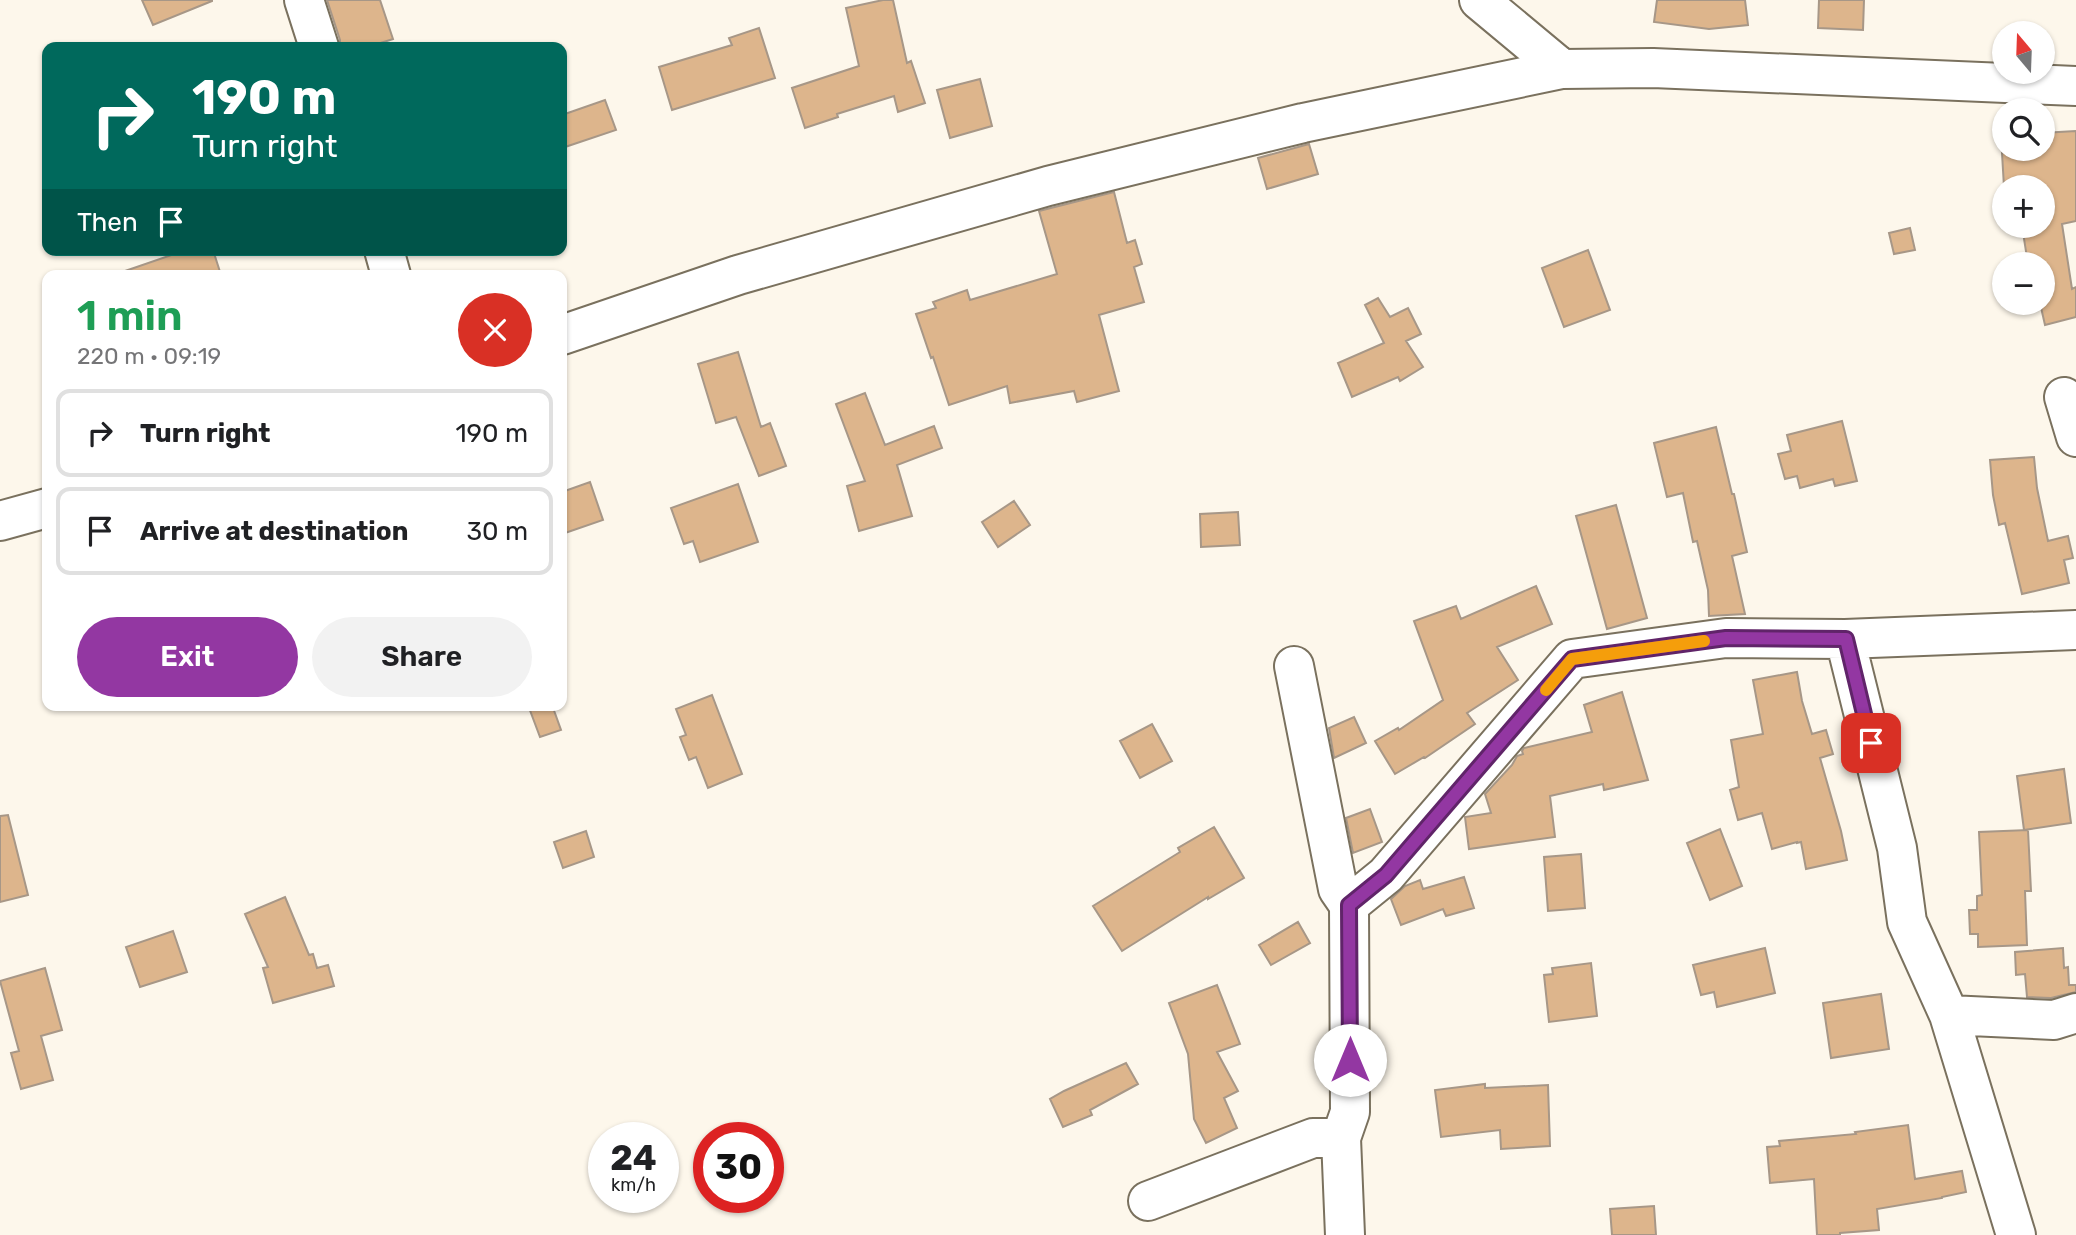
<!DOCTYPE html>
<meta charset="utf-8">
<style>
body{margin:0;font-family:Rubik,sans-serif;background:#f2f2f2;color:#202124;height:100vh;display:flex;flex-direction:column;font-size:26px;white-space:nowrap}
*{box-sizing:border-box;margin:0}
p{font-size:23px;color:#757577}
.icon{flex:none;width:38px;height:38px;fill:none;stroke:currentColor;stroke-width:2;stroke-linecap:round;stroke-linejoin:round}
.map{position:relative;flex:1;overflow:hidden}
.drawer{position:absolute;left:42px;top:270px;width:525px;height:441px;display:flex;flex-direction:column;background:#fff;border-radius:14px;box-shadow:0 2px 5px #0004}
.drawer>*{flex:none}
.banner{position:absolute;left:42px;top:42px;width:525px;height:214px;border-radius:14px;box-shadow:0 2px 5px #0004;background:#00695c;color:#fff;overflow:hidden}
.needle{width:46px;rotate:341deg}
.fabs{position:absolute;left:1992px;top:21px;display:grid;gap:14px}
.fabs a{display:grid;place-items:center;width:63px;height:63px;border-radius:50%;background:#fff;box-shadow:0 2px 5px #0004;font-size:35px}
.speed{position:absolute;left:588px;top:1122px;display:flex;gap:14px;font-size:35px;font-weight:700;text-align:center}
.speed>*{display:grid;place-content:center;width:91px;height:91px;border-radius:50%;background:#fff;box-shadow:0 2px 5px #0004;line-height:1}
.speed small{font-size:18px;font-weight:400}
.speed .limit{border:10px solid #d22;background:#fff;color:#111}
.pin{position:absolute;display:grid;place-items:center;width:60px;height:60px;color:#fff;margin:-30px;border-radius:14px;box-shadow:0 4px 10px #0006}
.me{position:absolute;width:77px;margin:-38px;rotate:0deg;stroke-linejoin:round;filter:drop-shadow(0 0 5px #0008)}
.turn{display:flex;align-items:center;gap:24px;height:147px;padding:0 35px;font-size:32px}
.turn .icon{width:91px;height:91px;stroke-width:2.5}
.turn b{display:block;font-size:49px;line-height:60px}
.then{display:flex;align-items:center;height:66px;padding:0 35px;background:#0003;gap:14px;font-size:26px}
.round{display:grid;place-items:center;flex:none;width:74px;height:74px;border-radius:37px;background:#f2f2f2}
.summary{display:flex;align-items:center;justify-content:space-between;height:119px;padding:0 35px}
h1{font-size:42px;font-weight:600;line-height:52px;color:#1e9e55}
.cta{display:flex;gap:14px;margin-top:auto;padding:14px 35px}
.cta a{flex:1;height:80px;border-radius:42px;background:#9337a2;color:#fff;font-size:28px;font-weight:600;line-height:80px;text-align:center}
.cta a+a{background:#f2f2f2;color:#202124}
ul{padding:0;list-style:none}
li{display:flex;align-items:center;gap:21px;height:88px;margin:0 14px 10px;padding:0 21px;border:4px solid #e0e0e0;border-radius:14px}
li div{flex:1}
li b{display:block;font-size:26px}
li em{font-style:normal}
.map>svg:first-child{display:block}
</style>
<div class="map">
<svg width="2076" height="1235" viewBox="0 0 2076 1235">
<rect width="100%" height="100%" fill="#fdf7eb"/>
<!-- building -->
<path fill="#ddb58c" stroke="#a79787" stroke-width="2" d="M 142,0 L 212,0 L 212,1 L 153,25 Z
M 327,0 L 380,0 L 393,39 L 368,47 L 340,47 L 340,40 Z
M 883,0 L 893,0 L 907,63 L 911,61 L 925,103 L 898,112 L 894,96 L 837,114 L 838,117 L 805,128 L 792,88 L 859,66 L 846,8 Z
M 1657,0 L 1745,0 L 1748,25 L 1709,29 L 1654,22 Z
M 1819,0 L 1864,0 L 1863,30 L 1818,28 Z
M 759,28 L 775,78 L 672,110 L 659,67 L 732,45 L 729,38 Z
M 980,79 L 992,126 L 950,138 L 937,90 Z
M 605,100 L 616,130 L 562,148 L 562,115 Z
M 2076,131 L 2076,221 L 2062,224 L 2072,289 L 2076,287 L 2076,317 L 2045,325 L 2040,303 L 2042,303 L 2042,264 L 2028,264 L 2022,226 L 2042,226 L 2042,187 L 2004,187 L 2001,136 L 2004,136 L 2004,149 L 2042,149 L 2042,133 Z
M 1309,144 L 1318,174 L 1267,189 L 1258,158 Z
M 1114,192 L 1127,243 L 1135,240 L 1142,264 L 1134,267 L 1144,302 L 1099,315 L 1119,391 L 1077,402 L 1074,391 L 1010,403 L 1007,386 L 949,405 L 933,357 L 931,358 L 916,314 L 936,308 L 933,302 L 967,290 L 970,300 L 1057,274 L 1039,211 Z
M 1910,228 L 1915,250 L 1894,254 L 1889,233 Z
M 186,250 L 213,250 L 221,275 L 125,275 L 125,271 Z
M 1588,250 L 1610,310 L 1564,327 L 1542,268 Z
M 1378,298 L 1390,317 L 1408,308 L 1421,334 L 1406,341 L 1423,367 L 1400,381 L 1398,377 L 1352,397 L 1338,363 L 1384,343 L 1365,305 Z
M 738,352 L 761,427 L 770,423 L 786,466 L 759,476 L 736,417 L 716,423 L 698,364 Z
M 865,393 L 885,445 L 934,426 L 942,448 L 897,465 L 912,516 L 859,531 L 847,486 L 865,481 L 836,404 Z
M 1842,421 L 1857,481 L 1835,486 L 1833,479 L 1800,488 L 1797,476 L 1785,479 L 1778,454 L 1791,451 L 1787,435 Z
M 1716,427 L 1732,494 L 1734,494 L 1747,552 L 1732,556 L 1745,614 L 1709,616 L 1708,590 L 1697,541 L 1693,542 L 1683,493 L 1667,497 L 1654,443 Z
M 2034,457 L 2037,488 L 2048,541 L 2068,536 L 2073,558 L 2064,560 L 2069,583 L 2022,594 L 2005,523 L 1999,525 L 1993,495 L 1990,460 Z
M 590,482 L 603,520 L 562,534 L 562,492 Z
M 738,484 L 758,542 L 700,562 L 693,541 L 684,544 L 671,508 Z
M 1014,501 L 1030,525 L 998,547 L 982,522 Z
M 1616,505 L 1647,618 L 1607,629 L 1576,516 Z
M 1238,512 L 1240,545 L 1201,547 L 1200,514 Z
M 1536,586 L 1552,624 L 1497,647 L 1518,680 L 1467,713 L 1475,724 L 1425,758 L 1424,757 L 1395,774 L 1375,741 L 1398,728 L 1399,730 L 1443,700 L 1414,621 L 1456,606 L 1461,619 Z
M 1797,672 L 1802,701 L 1812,734 L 1826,730 L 1833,754 L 1820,758 L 1841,831 L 1847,860 L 1806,869 L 1801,842 L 1797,843 L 1797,842 L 1772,849 L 1762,813 L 1738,820 L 1730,790 L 1739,787 L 1731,740 L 1763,734 L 1753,680 Z
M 1622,692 L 1648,780 L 1604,790 L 1603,784 L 1550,796 L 1555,837 L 1469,849 L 1465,817 L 1491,813 L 1485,794 L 1512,765 L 1517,756 L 1523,754 L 1522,751 L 1524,748 L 1592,732 L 1584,705 Z
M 712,695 L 742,774 L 708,788 L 696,757 L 689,760 L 680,737 L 686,735 L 676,709 Z
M 528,705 L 552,705 L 561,730 L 540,737 Z
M 1354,717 L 1366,743 L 1334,758 L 1329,728 Z
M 1152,724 L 1172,761 L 1140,778 L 1120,741 Z
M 2064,769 L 2071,823 L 2024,830 L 2017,776 Z
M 1370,809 L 1382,842 L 1353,853 L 1346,818 Z
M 8,815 L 28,895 L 0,902 L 0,816 Z
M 1214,827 L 1244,878 L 1208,899 L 1208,897 L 1122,951 L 1093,906 L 1180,852 L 1178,848 Z
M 1720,829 L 1742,886 L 1710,900 L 1687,843 Z
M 2028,830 L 2031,891 L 2025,891 L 2027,945 L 1978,947 L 1978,934 L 1970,934 L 1969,910 L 1977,910 L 1977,896 L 1982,895 L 1979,832 Z
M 586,831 L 594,857 L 563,868 L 554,842 Z
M 1581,854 L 1585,908 L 1548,911 L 1544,857 Z
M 1464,877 L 1474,908 L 1446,916 L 1443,909 L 1401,925 L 1391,899 L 1405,886 L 1420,880 L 1423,889 Z
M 285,897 L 309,955 L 313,954 L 317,968 L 328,965 L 334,986 L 273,1003 L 263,968 L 268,967 L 245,914 Z
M 1298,922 L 1310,943 L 1271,965 L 1259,945 Z
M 173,931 L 187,972 L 140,987 L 126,947 Z
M 1765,948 L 1775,993 L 1717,1007 L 1714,992 L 1701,995 L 1693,965 Z
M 2063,948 L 2064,968 L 2068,967 L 2069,985 L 2076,985 L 2076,992 L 2051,998 L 2027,997 L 2025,974 L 2016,975 L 2015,952 Z
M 1591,963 L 1597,1016 L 1549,1022 L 1544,975 L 1553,974 L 1552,968 Z
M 45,968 L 62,1030 L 41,1036 L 53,1080 L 21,1089 L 11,1053 L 19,1051 L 0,981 Z
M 1217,985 L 1240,1044 L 1217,1052 L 1238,1091 L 1224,1098 L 1237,1128 L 1206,1143 L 1194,1119 L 1188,1054 L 1169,1003 Z
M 1881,994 L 1889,1049 L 1831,1058 L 1823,1003 Z
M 1126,1063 L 1138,1084 L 1090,1110 L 1092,1115 L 1063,1127 L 1050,1099 L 1064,1091 Z
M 1485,1084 L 1485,1088 L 1548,1085 L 1550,1146 L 1501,1149 L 1500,1130 L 1441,1137 L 1435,1090 Z
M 1908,1125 L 1915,1179 L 1962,1171 L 1966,1192 L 1942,1197 L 1942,1198 L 1877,1209 L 1879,1230 L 1840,1233 L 1840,1235 L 1817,1235 L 1814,1179 L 1770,1183 L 1767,1147 L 1780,1146 L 1779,1141 L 1856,1134 L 1855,1132 Z
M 1654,1206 L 1656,1235 L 1612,1235 L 1610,1209 Z"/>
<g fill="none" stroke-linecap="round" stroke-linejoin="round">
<defs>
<path id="minor" d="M 304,0 L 319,47
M 1479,0 L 1562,69
M 384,250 L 391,275
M 562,335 L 738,275 L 1048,186 L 1303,123 L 1562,69 L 1653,68 L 2076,86
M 2064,397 L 2076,437
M 0,521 L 47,508
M 1845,639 L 1897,848 L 1907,922 L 1949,1015 L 2016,1235
M 1294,666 L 1338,889 L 1349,905 L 1350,1112 L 1341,1138 L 1345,1235
M 1349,905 L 1386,875 L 1572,659 L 1726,638 L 1845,639 L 2076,630
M 1949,1015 L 2054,1020 L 2076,1013
M 1148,1201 L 1313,1138 L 1341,1138"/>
</defs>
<!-- minor casing -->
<use href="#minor" stroke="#7a715e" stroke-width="42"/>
<!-- minor -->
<use href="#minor" stroke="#fff" stroke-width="38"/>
</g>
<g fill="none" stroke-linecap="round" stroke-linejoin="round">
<defs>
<path id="route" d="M 1350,1060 L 1349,905 L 1386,875 L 1572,659 L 1726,638 L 1846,639 L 1871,743"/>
</defs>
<!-- route casing -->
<use href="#route" stroke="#602469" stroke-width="18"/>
<!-- route -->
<use href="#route" stroke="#9337a2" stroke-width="12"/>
<!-- slow -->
<path stroke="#f59e0b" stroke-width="12" d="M 1546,690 L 1572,659 L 1704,641"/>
</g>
</svg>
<div class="fabs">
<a><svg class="needle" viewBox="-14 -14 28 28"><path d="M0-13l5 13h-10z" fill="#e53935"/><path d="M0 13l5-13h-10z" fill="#757577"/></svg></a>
<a><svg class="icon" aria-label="search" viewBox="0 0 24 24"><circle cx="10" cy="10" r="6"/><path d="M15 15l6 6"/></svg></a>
<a>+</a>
<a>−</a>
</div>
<div class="speed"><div>24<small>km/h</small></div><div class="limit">30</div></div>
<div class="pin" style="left:1871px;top:743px;background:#d93025"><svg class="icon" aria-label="arrive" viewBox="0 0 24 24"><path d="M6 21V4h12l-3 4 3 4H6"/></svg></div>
<svg class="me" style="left:1350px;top:1060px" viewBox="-20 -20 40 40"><circle r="19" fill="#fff"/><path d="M0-13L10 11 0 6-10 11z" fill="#9337a2"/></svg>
<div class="banner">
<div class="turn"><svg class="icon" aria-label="right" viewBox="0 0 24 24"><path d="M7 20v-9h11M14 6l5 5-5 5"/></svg><div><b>190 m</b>Turn right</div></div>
<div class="then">Then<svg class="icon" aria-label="arrive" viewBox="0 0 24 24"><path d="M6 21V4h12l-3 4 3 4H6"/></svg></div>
</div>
<section class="drawer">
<div class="summary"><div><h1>1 min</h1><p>220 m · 09:19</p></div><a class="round" style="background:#d93025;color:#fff"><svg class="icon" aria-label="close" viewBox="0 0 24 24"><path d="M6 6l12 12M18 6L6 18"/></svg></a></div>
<ul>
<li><svg class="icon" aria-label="right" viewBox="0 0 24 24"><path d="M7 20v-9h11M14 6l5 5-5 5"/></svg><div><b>Turn right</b></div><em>190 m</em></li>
<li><svg class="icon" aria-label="arrive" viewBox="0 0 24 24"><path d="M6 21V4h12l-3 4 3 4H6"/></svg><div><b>Arrive at destination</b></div><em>30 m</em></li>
</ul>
<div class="cta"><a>Exit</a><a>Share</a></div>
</section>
</div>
